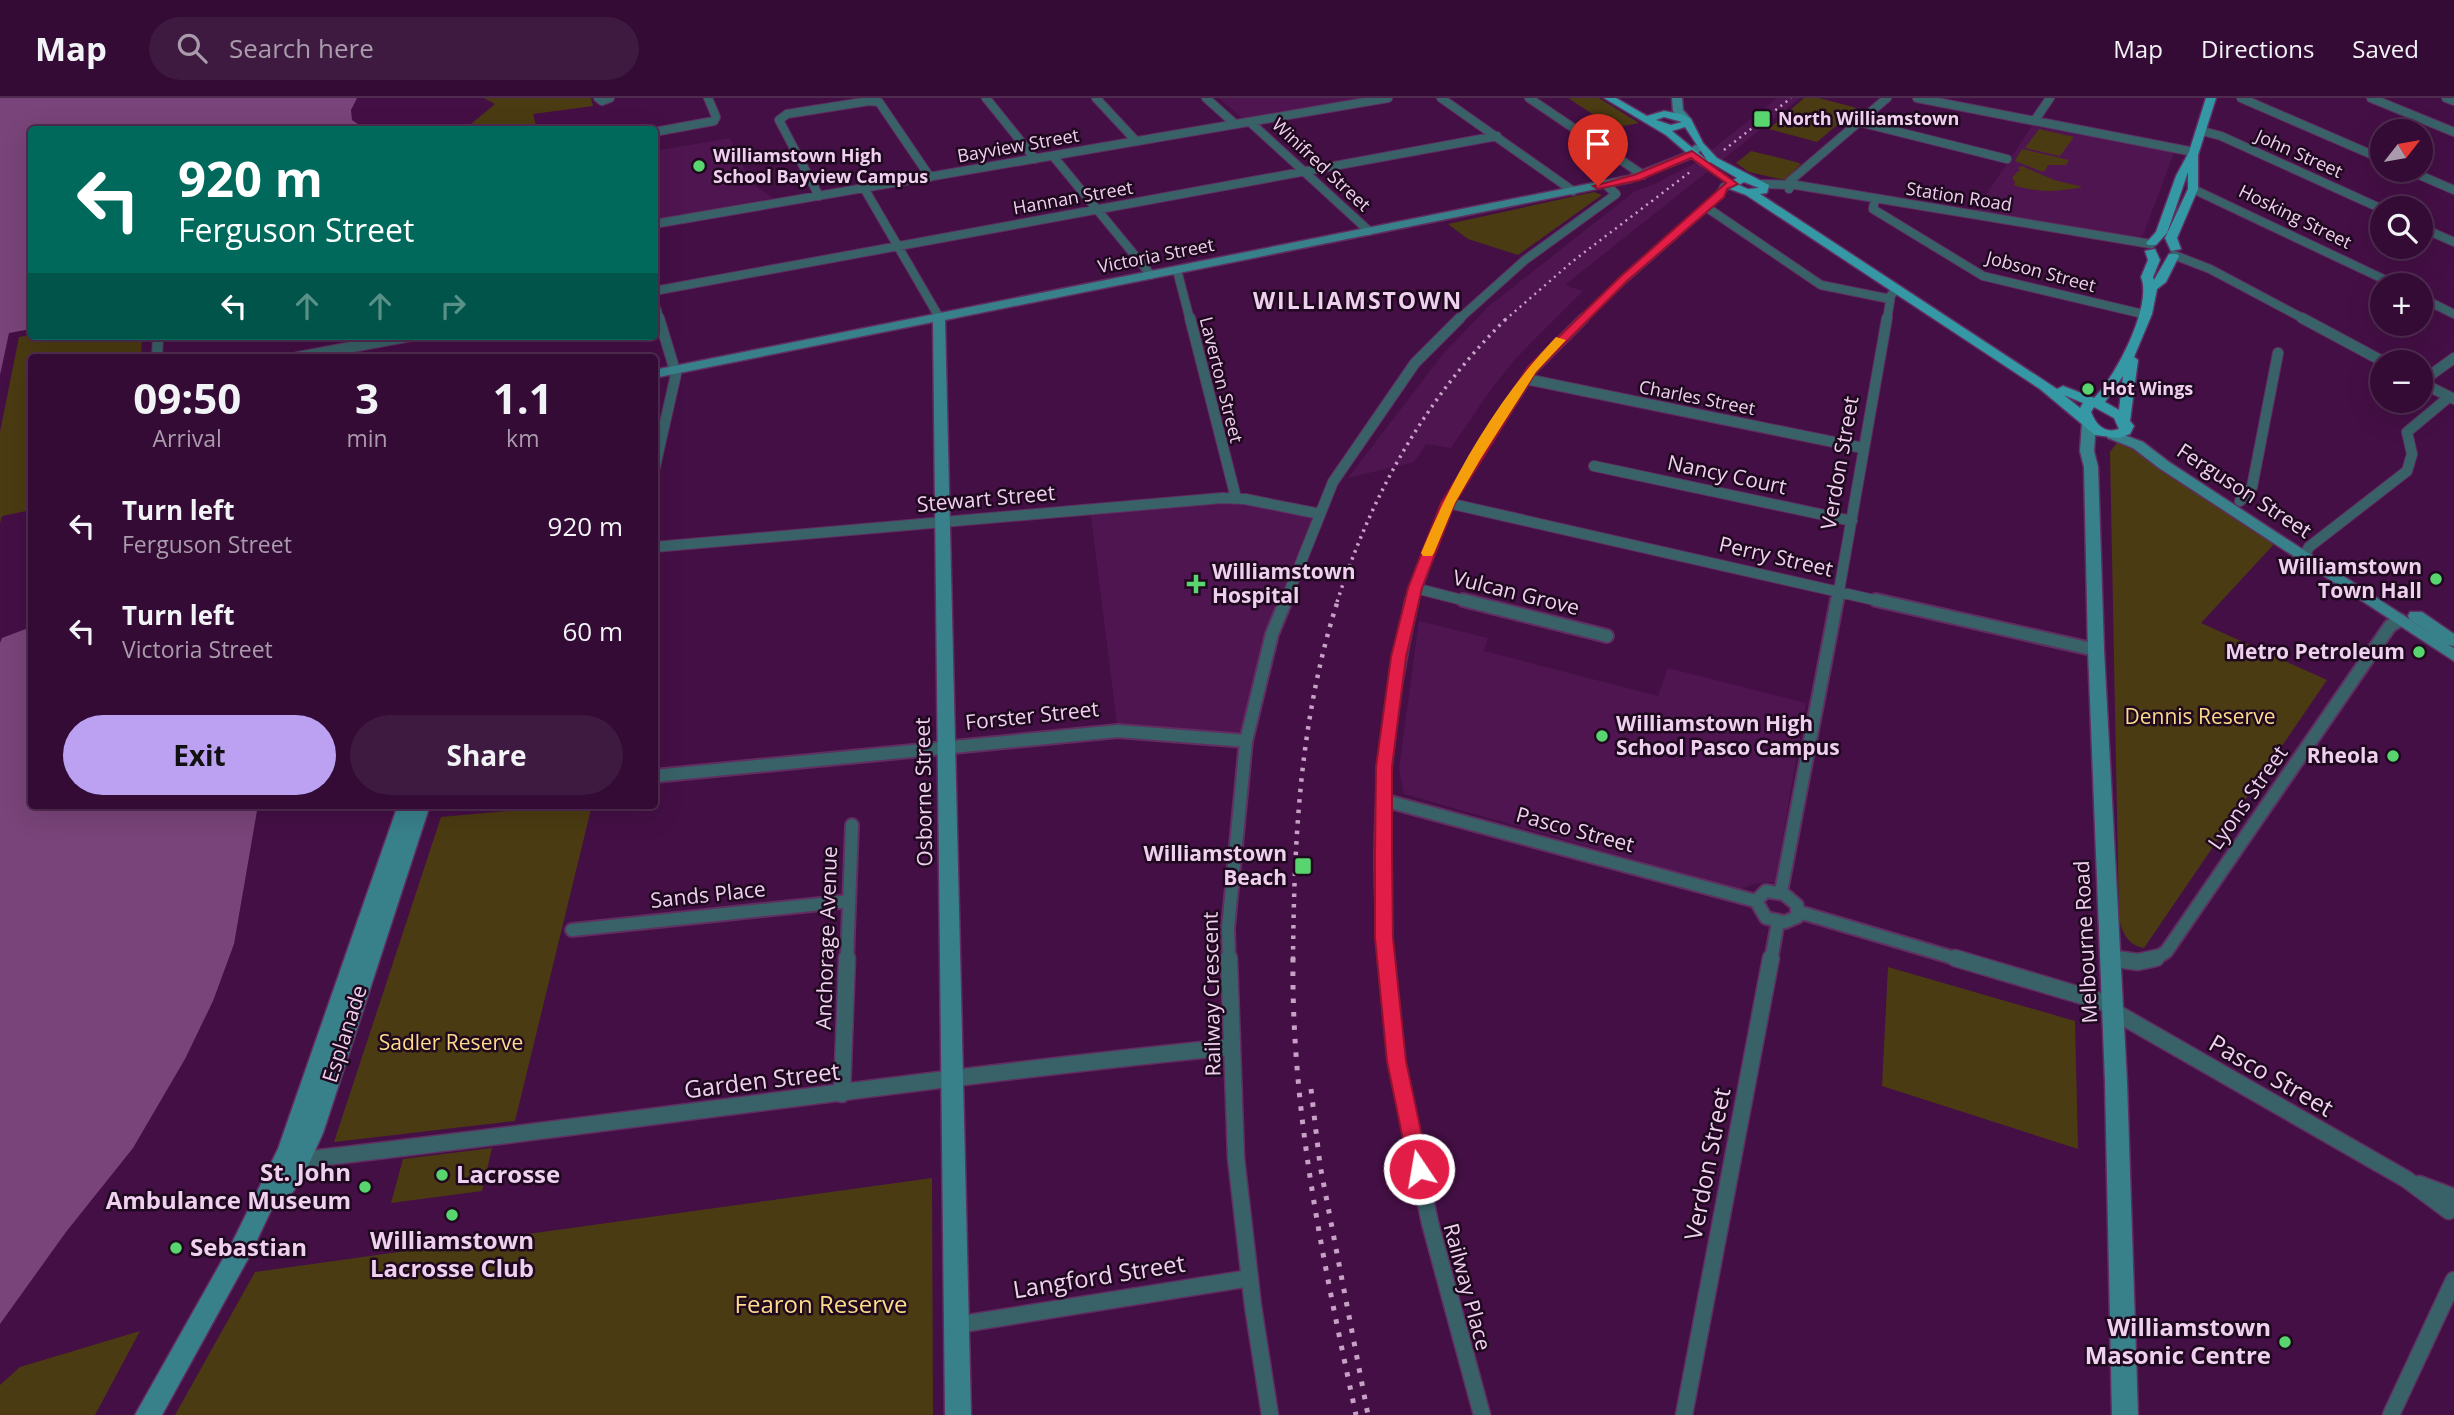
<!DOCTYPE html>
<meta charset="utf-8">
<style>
body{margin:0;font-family:"Open Sans",sans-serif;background:#3e1940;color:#f1f3f6;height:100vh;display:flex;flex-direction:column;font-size:26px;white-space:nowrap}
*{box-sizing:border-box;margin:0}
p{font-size:23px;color:#a99bac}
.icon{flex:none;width:38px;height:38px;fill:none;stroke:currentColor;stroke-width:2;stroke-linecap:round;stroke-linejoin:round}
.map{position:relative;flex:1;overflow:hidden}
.sheet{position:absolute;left:28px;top:256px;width:630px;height:455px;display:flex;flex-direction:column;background:#330b34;border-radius:7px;box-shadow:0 7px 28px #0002,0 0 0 2px #4e2b4f}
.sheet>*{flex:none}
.banner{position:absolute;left:28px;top:28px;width:630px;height:214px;border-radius:7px;box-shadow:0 7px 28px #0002,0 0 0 2px #4e2b4f;background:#00695c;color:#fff;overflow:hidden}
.needle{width:46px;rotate:59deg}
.tools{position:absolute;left:2370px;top:21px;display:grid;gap:14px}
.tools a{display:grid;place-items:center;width:63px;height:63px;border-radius:50%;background:#330b34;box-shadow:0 7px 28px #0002,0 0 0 2px #4e2b4f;font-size:35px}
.pin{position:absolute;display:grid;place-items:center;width:60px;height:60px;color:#fff;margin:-72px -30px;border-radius:50% 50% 50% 0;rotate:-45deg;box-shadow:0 0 7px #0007}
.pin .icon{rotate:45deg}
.me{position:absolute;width:77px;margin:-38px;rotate:348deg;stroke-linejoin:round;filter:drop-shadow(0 0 5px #0008)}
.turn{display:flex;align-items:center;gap:24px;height:147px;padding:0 35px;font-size:32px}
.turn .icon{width:91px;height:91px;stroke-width:2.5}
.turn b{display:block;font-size:49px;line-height:60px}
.lanes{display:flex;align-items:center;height:66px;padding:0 35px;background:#0003;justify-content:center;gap:35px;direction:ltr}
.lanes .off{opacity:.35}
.eta{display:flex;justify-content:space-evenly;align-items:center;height:119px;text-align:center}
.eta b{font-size:42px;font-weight:700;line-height:49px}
.button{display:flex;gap:14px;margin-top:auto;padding:14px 35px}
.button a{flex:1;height:80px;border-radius:42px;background:#bca0f2;color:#111;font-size:28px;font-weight:700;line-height:80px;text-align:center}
.button a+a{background:#3e1940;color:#f1f3f6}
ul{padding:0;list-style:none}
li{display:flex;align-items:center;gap:21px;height:105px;padding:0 35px}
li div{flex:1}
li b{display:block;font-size:26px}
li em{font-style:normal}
header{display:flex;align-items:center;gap:42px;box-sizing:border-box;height:98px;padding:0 35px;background:#330b34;border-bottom:2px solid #4e2b4f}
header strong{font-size:33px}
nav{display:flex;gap:38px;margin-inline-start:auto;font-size:24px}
.search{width:490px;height:63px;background:#3e1940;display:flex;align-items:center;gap:18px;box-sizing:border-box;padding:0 24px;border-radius:38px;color:#a99bac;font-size:26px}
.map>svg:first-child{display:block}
</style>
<header>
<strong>Map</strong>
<div class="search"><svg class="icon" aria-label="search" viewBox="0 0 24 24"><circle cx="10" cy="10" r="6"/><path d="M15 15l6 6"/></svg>Search here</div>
<nav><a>Map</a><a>Directions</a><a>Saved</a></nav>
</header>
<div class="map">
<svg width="2454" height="1317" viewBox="0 0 2454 1317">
<rect width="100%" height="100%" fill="#440f45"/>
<!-- built -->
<path fill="#4f1551" d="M 1219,0 L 1365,0 L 1242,20 Z
M 1777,0 L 1800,0 L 1565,187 L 1583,193 L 1517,259 L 1492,290 L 1451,350 L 1426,346 L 1414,364 L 1348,380 L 1443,256 L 1489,208 L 1635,93 L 1655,86 L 1695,65 Z
M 2032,28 L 2174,55 L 2143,137 L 2135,141 L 1975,113 Z
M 730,40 L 750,84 L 773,100 L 655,121 L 655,53 Z
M 1213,401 L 1320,416 L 1272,535 L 1246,643 L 1118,633 L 1090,411 Z
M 1419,523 L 1488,540 L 1484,553 L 1658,598 L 1668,570 L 1806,605 L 1775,784 L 1756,785 L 1740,792 L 1404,696 L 1399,671 Z"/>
<!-- green -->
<path fill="#4b3b12" d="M 484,0 L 591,0 L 593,8 L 533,16 L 537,31 L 465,31 L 495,6 Z
M 1568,0 L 1599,0 L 1639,25 L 1614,30 Z
M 1804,0 L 1819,0 L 1857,10 L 1817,44 L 1769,31 Z
M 2039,31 L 2074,39 L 2060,58 L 2025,50 Z
M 2022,51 L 2069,62 L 2066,67 L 2048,67 L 2045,73 L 2040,73 L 2015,63 Z
M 1751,53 L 1796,64 L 1801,66 L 1785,82 L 1749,74 L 1736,65 Z
M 2022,68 L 2054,82 L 2083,89 C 2059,94 2036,95 2014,87 L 2015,84 L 2012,80 L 2018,73 L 2021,73 L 2018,70 Z
M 1594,94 L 1602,97 L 1518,157 L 1468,141 L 1448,126 Z
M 31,237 L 142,238 L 141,259 L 32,259 L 31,412 L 2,418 L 0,425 L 0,334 L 19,239 Z
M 2119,342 L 2129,346 L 2276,444 L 2201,525 L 2327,582 L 2144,850 C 2128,847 2123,836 2119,821 L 2110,354 Z
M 575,707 L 592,707 L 515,1023 L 334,1044 L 441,719 Z
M 1888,869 L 2075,923 L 2078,1051 L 1882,988 Z
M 492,1050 L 482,1093 L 391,1105 L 403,1061 Z
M 932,1080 L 933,1317 L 175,1317 L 255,1174 Z
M 140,1233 L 95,1317 L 0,1317 L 0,1287 L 20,1269 Z"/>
<!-- water -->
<path fill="#794479" d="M 0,0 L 357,0 L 351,12 L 352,22 L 365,31 L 32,32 L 31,231 L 9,235 L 0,277 Z
M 31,529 L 32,707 L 258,707 L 234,846 L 213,903 L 185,961 L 133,1050 L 66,1134 L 0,1226 L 0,545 L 2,540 Z"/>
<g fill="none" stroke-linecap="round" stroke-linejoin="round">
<defs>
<path id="street-far3" d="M 598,0 L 602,3 L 610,0
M 986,0 L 1035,61
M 1096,0 L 1136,43
M 1206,0 L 1235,26
M 1441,0 L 1573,93
M 1529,0 L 1643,77
M 1917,0 L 2194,54
M 2241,0 L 2382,61
M 2371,0 L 2454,34
M 2446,0 L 2454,3
M 2035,22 L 2050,0
M 1250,24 L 1369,133
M 1859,24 L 2007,61
M 2202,33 L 2221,38 L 2382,111
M 654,34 L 714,23 L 716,19 L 708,0
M 1053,58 L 1151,177
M 2408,72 L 2454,92
M 1762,86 L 1796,87 L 2151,146
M 864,90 L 939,219
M 1789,91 L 1790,83 L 1887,0
M 2193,91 L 2396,187
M 819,98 L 779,22 L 787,16 L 869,3 L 879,4 L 930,79
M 1875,101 L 1873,111 L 1983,178 L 2143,216
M 1706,109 L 1821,187 L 1890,201
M 654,126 L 1388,0
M 2420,129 L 2454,144
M 2174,157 L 2210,171 L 2306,222
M 1177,172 L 1190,222
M 654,193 L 1497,38
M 2420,199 L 2454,216
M 654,204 L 660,222
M 1458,222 L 1525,162 L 1616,96 L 1605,86
M 1582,222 L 1624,181 L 1720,97 L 1724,89 L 1733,86
M 1887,222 L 1891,197 L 1896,192"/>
<path id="street-far2" d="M 1190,220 L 1236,400
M 2302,220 L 2384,264
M 157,259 L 158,238
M 298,259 L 411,238
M 1526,281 L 1863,350
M 2420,284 L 2454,301
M 2421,284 L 2454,260
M 1594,368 L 1852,423
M 654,373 L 676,276 L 659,220
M 2240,403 L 2252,389 L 2278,255
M 1448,405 L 1883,504
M 654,449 L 1222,400 L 1245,401 L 1320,416
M 2309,462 L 2306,455 L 2309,449 L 2407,373 L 2412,356 L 2407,334 L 2449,299
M 1415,490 L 1470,504
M 1285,504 L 1333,384 L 1415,265 L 1460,220
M 1412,504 L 1448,405 L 1532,272 L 1584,220
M 1837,504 L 1887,220"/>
<path id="street-far1" d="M 1463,502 L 1607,538
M 1876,502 L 2096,552
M 654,678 L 1118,633 L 1246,643
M 1383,702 L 1756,803
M 1766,793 L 1784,796 L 1797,807 L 1797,819 L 1785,824 L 1766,820 L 1756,803 Z
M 1781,794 L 1837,502
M 1799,814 L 1961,862
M 572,832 L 849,803
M 2108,860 L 2117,862
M 847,862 L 852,727
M 1229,862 L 1228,830 L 1246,643 L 1272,536 L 1286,502
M 1386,862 C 1374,742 1385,619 1412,502
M 1771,862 L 1778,824
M 2152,862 L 2166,854 L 2390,528 L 2400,522"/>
<path id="street" d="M 1229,860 L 1236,1060 L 1253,1208 L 1270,1317
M 1386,860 L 1396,963 L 1430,1125 L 1482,1317
M 1955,860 L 2113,907
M 2109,860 L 2138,864 L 2156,860
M 2113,913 L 2406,1081 L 2449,1113
M 842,996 L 847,860
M 300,1062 C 611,1027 920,980 1231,949
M 2419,1086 L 2454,1099
M 956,1227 L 1250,1180
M 1684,1317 L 1771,860
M 2391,1317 L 2454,1182"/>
<path id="secondary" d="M 1672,0 L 1682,0 L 1683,12 L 1691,21 L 1690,23 L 1682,23 L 1673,13 Z
M 1695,47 L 1704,49 L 1694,59 L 1631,84 L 945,222 L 971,1317 L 945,1317 L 933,224 L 654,280 L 654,272 L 1628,78 L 1686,55 Z
M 2089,321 L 2096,325 L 2094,353 L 2098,369 L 2104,552 L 2127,984 L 2138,1317 L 2112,1317 L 2105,984 L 2088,552 L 2084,369 L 2080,353 L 2082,325 Z
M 2113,333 L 2143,344 L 2169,364 L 2447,546 L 2410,522 L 2408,518 L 2410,514 L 2422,514 L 2454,536 L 2454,548 L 2448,547 L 2454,550 L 2454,563 L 2159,370 L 2133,350 L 2108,340 L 2106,337 Z
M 398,707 L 430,707 L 323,1035 L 302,1081 L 284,1106 L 273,1108 L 249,1159 L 162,1317 L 135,1317 L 233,1143 L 278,1051 Z"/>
<path id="primary" d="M 1604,0 L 1616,0 L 1647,18 L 1664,13 L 1681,16 L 1691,21 L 1703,45 L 1717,60 L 1769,87 L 1767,95 L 1760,96 L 2057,291 L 2063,288 L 2094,300 C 2115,280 2153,207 2141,179 L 2148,162 L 2145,153 L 2155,151 L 2160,162 L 2153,179 L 2154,182 L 2169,156 L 2177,156 L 2179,158 L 2166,184 L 2157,191 L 2152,216 L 2134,259 L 2138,262 L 2130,323 L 2134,328 L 2130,336 L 2119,340 L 2095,337 L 2040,291 L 1746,97 L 1730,91 L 1728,85 L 1737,80 L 1710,64 L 1709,67 L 1701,67 L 1666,37 ZM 1664,19 L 1682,24 L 1671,27 L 1656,22 ZM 1685,29 L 1707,62 L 1672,33 ZM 1744,84 L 1759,90 L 1748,91 L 1739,87 ZM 2123,278 L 2119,312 L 2105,304 ZM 2064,297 L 2083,305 L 2080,310 ZM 2094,309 L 2114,320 L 2119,331 C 2105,336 2096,327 2091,314 Z
M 2206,0 L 2216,0 L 2198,57 L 2198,91 L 2177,140 L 2181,151 L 2171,153 L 2165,140 L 2188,91 L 2188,74 L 2167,135 L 2156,147 L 2148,147 L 2146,145 L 2156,134 L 2176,78 L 2189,54 Z"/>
</defs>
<!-- street-far3 casing -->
<use href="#street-far3" stroke="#602e60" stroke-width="10"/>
<!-- street-far2 casing -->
<use href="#street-far2" stroke="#602e60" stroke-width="12"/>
<!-- street-far1 casing -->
<use href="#street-far1" stroke="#602e60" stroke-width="16"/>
<!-- street casing -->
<use href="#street" stroke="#602e60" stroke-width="19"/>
<!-- secondary casing -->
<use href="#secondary" stroke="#602e60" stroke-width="3"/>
<!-- primary casing -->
<use href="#primary" stroke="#602e60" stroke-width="3"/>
<!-- street-far3 -->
<use href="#street-far3" stroke="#386268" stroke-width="8"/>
<!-- street-far2 -->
<use href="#street-far2" stroke="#386268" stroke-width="10"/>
<!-- street-far1 -->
<use href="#street-far1" stroke="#386268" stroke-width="12"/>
<!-- street -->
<use href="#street" stroke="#386268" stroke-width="16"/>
<!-- secondary -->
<use href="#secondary" fill="#38818b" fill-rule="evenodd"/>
<!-- primary -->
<use href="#primary" fill="#3599a5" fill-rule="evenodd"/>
<!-- rail-far3 -->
<path stroke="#c7a2c6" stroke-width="2.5" stroke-dasharray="2 4.5" stroke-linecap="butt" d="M 1724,52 L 1791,0
M 1505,222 L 1573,163 L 1690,74"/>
<!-- rail-far2 -->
<path stroke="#c7a2c6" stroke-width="3.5" stroke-dasharray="2.5 5" stroke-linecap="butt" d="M 1337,504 C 1372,396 1425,300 1507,220"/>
<!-- rail-far1 -->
<path stroke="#c7a2c6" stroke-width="4.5" stroke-dasharray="3.5 7" stroke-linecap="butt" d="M 1293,862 C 1294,740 1300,619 1338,502"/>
<!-- rail -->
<path stroke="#c7a2c6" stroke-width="5" stroke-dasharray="4.5 9" stroke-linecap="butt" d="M 1293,860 C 1291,1014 1324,1167 1356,1317
M 1311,991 L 1320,1067 L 1368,1317"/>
</g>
<!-- route -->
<path fill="#e11d48" stroke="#92132f" stroke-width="2" d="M 1692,53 L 1738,86 L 1727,91 L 1724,99 L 1627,183 L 1536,274 L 1455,405 L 1422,490 L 1406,559 L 1392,669 L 1392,756 L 1393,840 L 1406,963 L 1429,1071 L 1426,1078 L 1419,1081 L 1412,1078 L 1409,1071 L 1387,963 L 1375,840 L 1375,756 L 1376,669 L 1391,559 L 1408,490 L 1441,405 L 1528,269 L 1620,179 L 1726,85 L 1691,60 L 1640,82 L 1598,91 L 1593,88 L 1634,77 Z"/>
<!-- slow -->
<path fill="#f59e0b" d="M 1556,239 L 1566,242 L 1536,274 L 1481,360 L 1455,405 L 1434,455 L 1432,458 L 1423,458 L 1421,455 C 1453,377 1498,300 1556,239 Z"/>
<!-- markers -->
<g fill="#59d56f" stroke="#1f091f" stroke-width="2.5">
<rect x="1753" y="12" width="18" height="18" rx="3.5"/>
<circle cx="699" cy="68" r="7"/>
<circle cx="2088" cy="291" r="7"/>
<circle cx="2436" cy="481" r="7"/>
<path d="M1192.5 475.5h7v7h7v7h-7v7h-7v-7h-7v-7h7z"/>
<circle cx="2419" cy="554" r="7"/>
<circle cx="1602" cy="638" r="7"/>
<circle cx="2393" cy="658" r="7"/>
<rect x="1294" y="759" width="18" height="18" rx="3.5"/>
<circle cx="442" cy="1077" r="7"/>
<circle cx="365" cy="1089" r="7"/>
<circle cx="452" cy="1117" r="7"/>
<circle cx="176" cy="1150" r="7"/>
<circle cx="2285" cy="1244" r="7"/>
</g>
<g text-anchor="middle" stroke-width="5" stroke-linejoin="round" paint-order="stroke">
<!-- far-poi labels -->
<g font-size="18" font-weight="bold" fill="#f0d0ef" stroke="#1f091f" text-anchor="start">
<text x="1778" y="27">North Williamstown</text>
<text x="713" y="64">Williamstown High<tspan x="713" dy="21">School Bayview Campus</tspan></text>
<text x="2102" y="297">Hot Wings</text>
</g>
<!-- far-street labels -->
<g font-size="18" fill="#f0d0ef" stroke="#1f091f">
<text transform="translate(1018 48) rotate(-10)" y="6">Bayview Street</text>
<text transform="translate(2299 56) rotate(24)" y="6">John Street</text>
<text transform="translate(1321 67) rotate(43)" y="6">Winifred Street</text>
<text transform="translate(1959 99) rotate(9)" y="6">Station Road</text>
<text transform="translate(1073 100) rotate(-10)" y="6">Hannan Street</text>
<text transform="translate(2295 119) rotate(26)" y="6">Hosking Street</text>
<text transform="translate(1156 158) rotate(-11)" y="6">Victoria Street</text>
<text transform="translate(2041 174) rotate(15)" y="6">Jobson Street</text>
<text transform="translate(1221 282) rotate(76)" y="6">Laverton Street</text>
<text transform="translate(1697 300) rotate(11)" y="6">Charles Street</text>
</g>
<!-- street labels -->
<g font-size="21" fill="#f0d0ef" stroke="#1f091f">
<text transform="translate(1840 365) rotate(-80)" y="7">Verdon Street</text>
<text transform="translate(1727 377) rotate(12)" y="7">Nancy Court</text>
<text transform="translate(2244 393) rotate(33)" y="7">Ferguson Street</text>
<text transform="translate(986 401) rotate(-5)" y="7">Stewart Street</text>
<text transform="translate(1776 459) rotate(13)" y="7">Perry Street</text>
<text transform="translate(1516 495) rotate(14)" y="7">Vulcan Grove</text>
<text transform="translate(1032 618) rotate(-6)" y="7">Forster Street</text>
<text transform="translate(924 694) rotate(-91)" y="7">Osborne Street</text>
<text transform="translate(2248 700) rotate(-55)" y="7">Lyons Street</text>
<text transform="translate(1575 732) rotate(15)" y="7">Pasco Street</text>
<text transform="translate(708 797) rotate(-6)" y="7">Sands Place</text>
<text transform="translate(827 840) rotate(-88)" y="7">Anchorage Avenue</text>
<text transform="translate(2086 844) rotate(-93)" y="7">Melbourne Road</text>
<text transform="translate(1212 896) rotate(-91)" y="7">Railway Crescent</text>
<text transform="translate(345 936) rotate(-72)" y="7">Esplanade</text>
<text transform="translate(1467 1189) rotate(75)" y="7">Railway Place</text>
</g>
<!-- poi labels -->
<g font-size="21" font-weight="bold" fill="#f0d0ef" stroke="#1f091f" text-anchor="end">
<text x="2422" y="476">Williamstown<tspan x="2422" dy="24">Town Hall</tspan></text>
<text x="1212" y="481" text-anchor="start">Williamstown<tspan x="1212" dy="24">Hospital</tspan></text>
<text x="2405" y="561">Metro Petroleum</text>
<text x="1616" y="633" text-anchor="start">Williamstown High<tspan x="1616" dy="24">School Pasco Campus</tspan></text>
<text x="2379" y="665">Rheola</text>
<text x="1287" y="763">Williamstown<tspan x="1287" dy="24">Beach</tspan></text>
</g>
<!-- park labels -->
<g font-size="21" fill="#fedb8a" stroke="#1f091f">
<text x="2200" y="626">Dennis Reserve</text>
<text x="451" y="952">Sadler Reserve</text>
</g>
<!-- far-district labels -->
<g font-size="23" font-weight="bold" letter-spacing="2" fill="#f0d0ef" stroke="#1f091f">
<text x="1358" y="211">WILLIAMSTOWN</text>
</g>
<!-- near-street labels -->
<g font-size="24" fill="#f0d0ef" stroke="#1f091f">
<text transform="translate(2271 978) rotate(30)" y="8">Pasco Street</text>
<text transform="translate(762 983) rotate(-7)" y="8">Garden Street</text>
<text transform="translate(1708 1066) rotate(-79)" y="8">Verdon Street</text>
<text transform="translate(1099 1179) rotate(-9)" y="8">Langford Street</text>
</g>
<!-- near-poi labels -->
<g font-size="24" font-weight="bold" fill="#f0d0ef" stroke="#1f091f" text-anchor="end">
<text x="351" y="1083">St. John<tspan x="351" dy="28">Ambulance Museum</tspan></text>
<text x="456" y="1085" text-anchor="start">Lacrosse</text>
<text x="452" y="1151" text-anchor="middle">Williamstown<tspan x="452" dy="28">Lacrosse Club</tspan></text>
<text x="190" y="1158" text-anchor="start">Sebastian</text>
<text x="2271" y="1238">Williamstown<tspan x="2271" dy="28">Masonic Centre</tspan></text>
</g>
<!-- near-park labels -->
<g font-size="24" fill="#fedb8a" stroke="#1f091f">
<text x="821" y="1215">Fearon Reserve</text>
</g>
</g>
</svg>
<div class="tools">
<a><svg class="needle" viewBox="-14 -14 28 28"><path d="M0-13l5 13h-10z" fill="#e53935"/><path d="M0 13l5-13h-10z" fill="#a99bac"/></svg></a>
<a><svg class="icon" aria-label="search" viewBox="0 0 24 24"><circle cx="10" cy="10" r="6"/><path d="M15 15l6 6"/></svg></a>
<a>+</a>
<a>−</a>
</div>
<div class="pin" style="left:1598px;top:88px;background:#d93025"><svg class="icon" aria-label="arrive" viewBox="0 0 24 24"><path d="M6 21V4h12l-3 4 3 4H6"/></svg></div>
<svg class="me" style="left:1419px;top:1071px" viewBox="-20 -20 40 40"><circle r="17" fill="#e11d48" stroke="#fff" stroke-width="3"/><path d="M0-11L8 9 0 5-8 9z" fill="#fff"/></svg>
<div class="banner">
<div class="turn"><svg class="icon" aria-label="left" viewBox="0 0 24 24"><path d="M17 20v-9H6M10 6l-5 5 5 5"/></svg><div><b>920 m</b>Ferguson Street</div></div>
<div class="lanes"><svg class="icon" aria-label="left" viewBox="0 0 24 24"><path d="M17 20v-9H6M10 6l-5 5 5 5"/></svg><svg class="icon off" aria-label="ahead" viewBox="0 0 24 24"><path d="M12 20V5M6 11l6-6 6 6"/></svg><svg class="icon off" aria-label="ahead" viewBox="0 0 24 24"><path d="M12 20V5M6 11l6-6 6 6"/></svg><svg class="icon off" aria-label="right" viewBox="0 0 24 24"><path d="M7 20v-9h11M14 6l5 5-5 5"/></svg></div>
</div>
<section class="sheet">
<div class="eta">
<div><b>09:50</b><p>Arrival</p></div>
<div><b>3</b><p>min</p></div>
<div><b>1.1</b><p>km</p></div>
</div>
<ul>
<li><svg class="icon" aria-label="left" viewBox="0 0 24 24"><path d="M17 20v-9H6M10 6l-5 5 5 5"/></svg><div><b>Turn left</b><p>Ferguson Street</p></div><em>920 m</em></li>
<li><svg class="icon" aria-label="left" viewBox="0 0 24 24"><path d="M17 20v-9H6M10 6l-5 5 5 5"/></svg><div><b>Turn left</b><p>Victoria Street</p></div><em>60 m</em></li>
</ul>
<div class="button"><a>Exit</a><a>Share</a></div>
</section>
</div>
